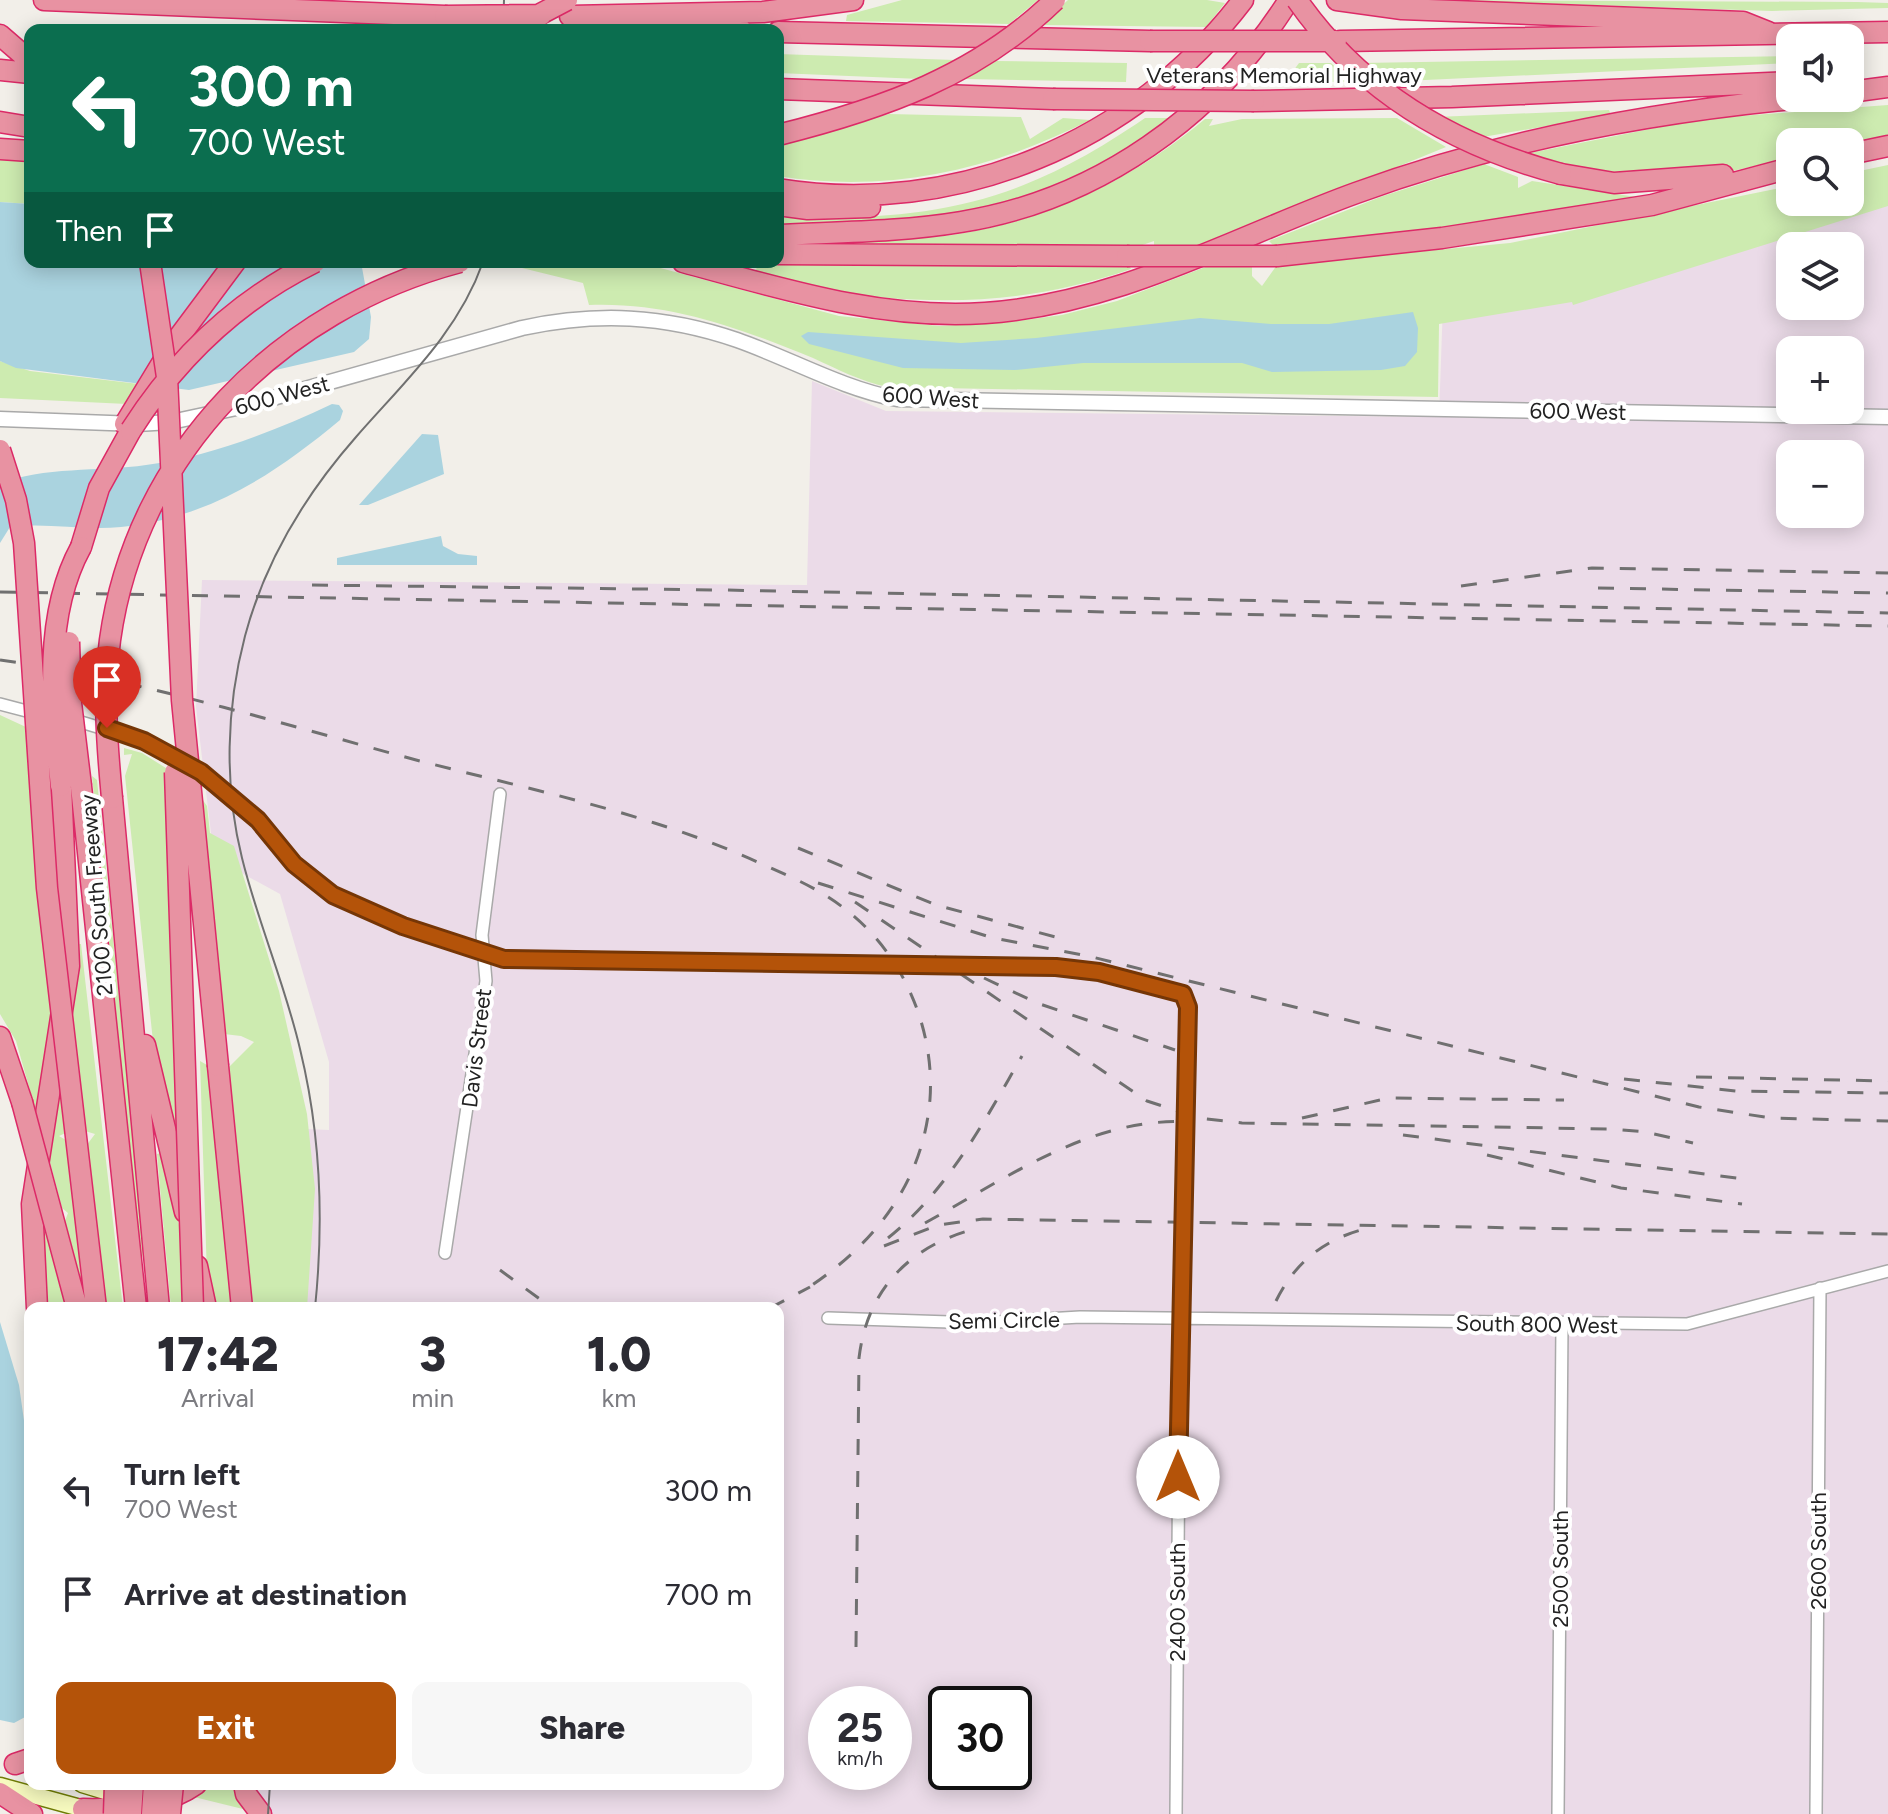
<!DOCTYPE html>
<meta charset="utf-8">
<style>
body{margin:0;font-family:Figtree,sans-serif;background:#f7f7f7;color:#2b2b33;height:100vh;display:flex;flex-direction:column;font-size:30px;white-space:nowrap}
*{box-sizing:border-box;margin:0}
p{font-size:26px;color:#7c7c81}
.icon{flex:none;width:44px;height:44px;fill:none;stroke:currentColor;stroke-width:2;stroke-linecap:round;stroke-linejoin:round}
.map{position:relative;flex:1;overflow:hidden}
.sheet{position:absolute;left:24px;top:1302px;width:760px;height:488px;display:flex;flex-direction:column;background:#fff;border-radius:16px;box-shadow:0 4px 20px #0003}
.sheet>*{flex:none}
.top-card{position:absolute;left:24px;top:24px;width:760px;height:244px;border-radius:16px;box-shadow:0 4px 20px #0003;background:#0b6e4f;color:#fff;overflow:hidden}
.tools{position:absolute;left:1776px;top:24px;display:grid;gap:16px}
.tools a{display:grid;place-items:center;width:88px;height:88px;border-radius:16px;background:#fff;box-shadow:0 4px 20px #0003;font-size:40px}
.speed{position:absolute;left:808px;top:1686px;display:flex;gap:16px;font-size:40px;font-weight:700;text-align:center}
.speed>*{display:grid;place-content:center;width:104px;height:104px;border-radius:50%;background:#fff;box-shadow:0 4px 20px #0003;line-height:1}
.speed small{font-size:20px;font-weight:400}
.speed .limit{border:4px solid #111;border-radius:12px;background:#fff;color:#111}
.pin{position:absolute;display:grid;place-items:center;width:68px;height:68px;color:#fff;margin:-82px -34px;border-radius:50% 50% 50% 0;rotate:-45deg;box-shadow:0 0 8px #0007}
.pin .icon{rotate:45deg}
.me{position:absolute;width:88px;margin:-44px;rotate:0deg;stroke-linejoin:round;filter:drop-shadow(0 0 6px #0008)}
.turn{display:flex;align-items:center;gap:28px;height:168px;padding:0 32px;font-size:36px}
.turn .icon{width:104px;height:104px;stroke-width:2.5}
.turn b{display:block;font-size:56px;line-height:68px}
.then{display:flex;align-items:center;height:76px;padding:0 32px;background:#0003;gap:16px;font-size:30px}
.eta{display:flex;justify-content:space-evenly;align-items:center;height:136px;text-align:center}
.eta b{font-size:48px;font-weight:800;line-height:56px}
.button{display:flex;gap:16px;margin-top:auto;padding:16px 32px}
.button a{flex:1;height:92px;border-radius:16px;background:#b45309;color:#fff;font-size:32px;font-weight:800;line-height:92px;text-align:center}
.button a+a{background:#f7f7f7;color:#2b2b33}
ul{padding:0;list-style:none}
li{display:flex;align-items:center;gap:24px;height:104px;padding:0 32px}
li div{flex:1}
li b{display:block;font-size:30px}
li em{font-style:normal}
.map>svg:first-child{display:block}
</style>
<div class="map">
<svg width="1888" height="1814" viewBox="0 0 1888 1814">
<rect width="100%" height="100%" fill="#f2efe9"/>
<!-- industrial -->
<path fill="#ebdbe8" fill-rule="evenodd" d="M 1888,182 L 1888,1814 L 251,1814 L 255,1784 L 778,1784 L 778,1308 L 298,1308 L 306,1129 L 329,1130 L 329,1062 L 280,894 L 214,858 L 196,707 L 202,580 L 807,585 L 812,381 L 886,411 L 1439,417 L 1443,303 L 1850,202 ZM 1790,246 L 1850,246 L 1850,306 L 1790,306 ZM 1790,350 L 1850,350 L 1850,410 L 1790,410 ZM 1790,454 L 1850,454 L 1850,514 L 1790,514 ZM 826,1704 L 894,1704 L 894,1772 L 826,1772 ZM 946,1704 L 1014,1704 L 1014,1772 L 946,1772 Z"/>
<!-- grass -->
<path fill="#cdebb0" d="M 902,0 L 1038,0 L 1009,24 L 846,21 L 847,15 Z
M 1068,0 L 1207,0 L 1225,3 L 1206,27 L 1041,25 Z
M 1439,0 L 1857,2 L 1888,3 L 1888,8 L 1772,11 Z
M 778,54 L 955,60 L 920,79 L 778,73 Z
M 1790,56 L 1790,63 L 1383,82 L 1361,63 Z
M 995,61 L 1127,63 L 1126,82 L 964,79 Z
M 1299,63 L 1331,63 L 1351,82 L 1285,82 Z
M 1888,105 L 1888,137 L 1850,145 L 1850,142 L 1790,142 L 1790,158 L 1728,172 L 1603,174 L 1520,155 L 1700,119 Z
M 1609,110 L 1611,115 L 1477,138 L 1436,117 Z
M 889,114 L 1021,117 L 1030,139 L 1063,118 L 1090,120 C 992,170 888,194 778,176 L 778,144 Z
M 1145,118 L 1174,118 C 1110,162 1045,196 968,211 C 907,224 840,221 778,225 L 778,217 C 931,221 1017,206 1145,118 Z
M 1397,118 L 1446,147 L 1191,251 L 1154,251 L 1154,241 L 1128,250 L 850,246 C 869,235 926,239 952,235 C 1047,221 1132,180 1205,119 L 1213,119 L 1209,126 L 1242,119 Z
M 0,158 L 30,160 L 30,204 L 0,202 Z
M 1484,164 L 1518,177 L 1518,188 L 1532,181 L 1643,198 L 1642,204 L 1277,249 L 1269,241 L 1383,196 Z
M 1888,165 L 1888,206 L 1573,305 L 1572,302 L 1439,324 L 1438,397 L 887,387 C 860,381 837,369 813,358 C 739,328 670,302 589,305 L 583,283 L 522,268 L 638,262 L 839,316 L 939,326 L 1010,322 L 1062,315 L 1117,301 L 1208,266 L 1252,266 L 1252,276 L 1262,286 L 1277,265 L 1510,243 L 1790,186 L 1790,202 L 1850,202 L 1850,173 Z
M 761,262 L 1130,266 L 1131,269 C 1024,306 930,306 818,290 L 816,286 L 754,272 Z
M 0,361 L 30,371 L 139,384 L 127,404 L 0,398 Z
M 0,715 L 28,728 L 56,1015 L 37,1115 L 16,1041 L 0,1014 Z
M 124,748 L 142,753 L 169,770 L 183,1179 L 154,1051 L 125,776 L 132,754 L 124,755 Z
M 92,776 L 97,780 L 146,1264 L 139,1248 Z
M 202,799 L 207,806 L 210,833 L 234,846 L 279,991 L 307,1114 L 315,1189 L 307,1308 L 252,1308 L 229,1067 L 254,1042 L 241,1036 L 224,1034 Z
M 75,944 L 81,944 L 123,1308 L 104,1308 L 86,1146 L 95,1134 L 85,1131 L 71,1011 Z
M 200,1061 L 214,1069 L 237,1308 L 215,1308 L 207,1276 Z
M 61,1062 L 70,1131 L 59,1136 L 71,1143 L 86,1280 L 81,1280 L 65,1221 L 68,1213 L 62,1208 L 46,1147 Z
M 161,1153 L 185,1249 L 187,1308 L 171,1308 L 157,1154 Z
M 40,1206 L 70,1308 L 44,1308 Z
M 212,1784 L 236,1784 L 247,1810 L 194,1797 Z"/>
<!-- water -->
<path fill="#aad3df" d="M 0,202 L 30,204 L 30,262 L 361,262 L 371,317 L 369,339 L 354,352 L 189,390 L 16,368 L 0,361 Z
M 1413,312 L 1418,328 L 1417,352 L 1405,366 L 1381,370 L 1272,372 L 1242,363 L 1083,363 L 1015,370 L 903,368 L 809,344 L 801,336 L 808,332 L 961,343 L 1036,338 L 1200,318 L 1271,324 L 1329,324 Z
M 332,404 L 339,405 L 343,411 L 340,420 C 274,475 208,518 121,527 C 84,531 47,522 10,527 L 0,543 L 0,484 C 42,466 100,472 146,465 C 208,457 275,431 332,404 Z
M 422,434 L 438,435 L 444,474 L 368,505 L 359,505 Z
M 441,536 L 443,546 L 458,554 L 477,556 L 477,565 L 337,565 L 337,558 Z
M 0,1322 L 19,1385 L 26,1435 L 27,1716 L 14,1723 L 0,1720 Z"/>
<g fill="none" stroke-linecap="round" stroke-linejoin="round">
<defs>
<path id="minor" d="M 0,704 L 38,714
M 71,719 L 144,741 L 201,772 L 258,820 L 294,864 L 333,895 L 403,926 L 504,959 L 1056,967 L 1099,972 L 1183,994 L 1188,1007 L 1180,1297 L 1176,1814
M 445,1253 L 486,981 L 482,935 L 500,794
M 828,1318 L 980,1323 L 1080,1317 L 1687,1324 L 1888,1271
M 1558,1814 L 1562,1324
M 1816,1814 L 1820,1288"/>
<path id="tertiary" d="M 0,419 L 137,424 L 171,422 L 241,407 L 522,328 C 597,312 664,315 737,340 C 791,359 841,388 897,399 L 1888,417"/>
<path id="secondary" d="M 82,1784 L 125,1797
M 0,1786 L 95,1812"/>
<path id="motorway" d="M 44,0 L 445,16
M 1337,0 L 1402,9 L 1743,22 L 1768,32
M 570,16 L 763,12 L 853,0
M 682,25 L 741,30
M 778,32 L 1150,41
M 0,35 L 30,61
M 1340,41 L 1888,32
M 0,70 L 30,73
M 778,89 L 1053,99
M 1850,92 L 1888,87
M 1254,101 L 1452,97 L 1790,82
M 0,122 L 30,127
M 0,149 L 30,151
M 1850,154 L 1888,146
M 1561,174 L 1614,183 L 1723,175
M 778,189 C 956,218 1135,142 1243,0
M 778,205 L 808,209 L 870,207
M 778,235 C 839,232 901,232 961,222 C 1098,200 1215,116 1289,0
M 778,254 L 1127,256
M 1277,256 L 1442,238 L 1652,205 L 1790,168
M 683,262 C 783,289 880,320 985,313 C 1119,304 1232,238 1356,193 C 1501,140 1650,112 1803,98
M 125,424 L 173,345 L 235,262
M 81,547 L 99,488 L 131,430
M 81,786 L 136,1308
M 112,798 L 159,1308
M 0,1037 L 22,1102
M 145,1045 L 185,1212
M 218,1066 L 242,1308
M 197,1266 L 206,1308
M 37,1308 L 32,1204 L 69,966 L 61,786
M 15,1764 L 30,1759
M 244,1784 L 246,1794 L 261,1814
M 0,1793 L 32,1814
M 83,1809 C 121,1810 165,1806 196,1784"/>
</defs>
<!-- minor casing -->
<use href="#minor" stroke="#a9a9a9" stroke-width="14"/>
<!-- tertiary casing -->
<use href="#tertiary" stroke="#a9a9a9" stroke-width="17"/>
<!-- secondary casing -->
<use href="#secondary" stroke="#707d05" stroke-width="19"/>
<!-- motorway casing -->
<use href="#motorway" stroke="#dc2a67" stroke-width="23"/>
<!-- minor -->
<use href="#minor" stroke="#fff" stroke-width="11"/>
<!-- tertiary -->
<use href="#tertiary" stroke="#fff" stroke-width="14"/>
<!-- secondary -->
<use href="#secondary" stroke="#f7fabf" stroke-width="16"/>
<!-- motorway -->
<use href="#motorway" stroke="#e892a2" stroke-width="20"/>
<!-- tram -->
<path stroke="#707070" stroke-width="2" d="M 503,30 L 504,0
M 315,1308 C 324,1221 321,1135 300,1049 C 285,984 258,923 242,858 C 224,786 226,708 245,636 C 265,561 305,495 356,437 C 404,382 458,333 483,262
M 268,1814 L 270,1784"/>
<!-- rail -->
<path stroke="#707070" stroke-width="3" stroke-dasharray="16 16" stroke-linecap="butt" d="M 312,585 L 722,590 L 1888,613
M 1461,586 L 1592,568 L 1888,573
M 1598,588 L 1888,593
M 0,592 L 1888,626
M 0,660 C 142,680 282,724 420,761 C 536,791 653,814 762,864 C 791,877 820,889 845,909 C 902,952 935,1028 930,1099 C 923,1186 871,1248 800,1293
M 798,848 L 936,905 L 1063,939
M 818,883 L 993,938 L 1088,956 L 1699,1107 L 1771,1118 L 1888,1121
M 855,902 L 1147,1101 L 1199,1118 L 1242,1123 L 1612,1129 L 1646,1132 L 1693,1143
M 984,978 L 1037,1003 L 1175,1050
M 1696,1077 L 1888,1081
M 1624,1079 L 1736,1091 L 1888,1093
M 1302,1118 L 1389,1098 L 1564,1100
M 1403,1135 L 1744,1179
M 1487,1155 L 1621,1188 L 1742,1204
M 925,1223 C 1007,1178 1092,1116 1190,1122
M 888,1238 C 948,1190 984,1122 1022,1056
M 884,1246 L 938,1225 L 983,1219 L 1888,1234
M 500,1270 L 552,1308
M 1276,1301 C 1294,1264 1322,1241 1361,1230
M 770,1308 L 810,1287
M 856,1647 L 859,1358 C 867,1289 911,1244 979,1228"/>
<defs>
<path id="motorway-bridge" d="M 1297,0 C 1361,92 1455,146 1561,174
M 445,16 L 541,15
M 510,30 L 567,0
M 1150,41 L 1336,41
M 1053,99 L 1254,101
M 778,135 C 882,109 977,76 1055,0
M 1127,256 L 1277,256
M 150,262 L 167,377 L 182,700 L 218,1066
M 131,430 C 177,358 238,300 315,262
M 0,450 L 16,500 L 24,543 L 47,888 L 96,1308
M 69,642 L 71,703 L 81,786
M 175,772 L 193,1308
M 61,786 C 53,708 42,618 81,547
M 112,798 C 107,745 103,693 110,640 C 136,452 281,309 460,262
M 22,1102 L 77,1308
M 114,1814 L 115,1784
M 131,1814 L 133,1784
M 152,1814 L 154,1784
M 170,1814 L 173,1784"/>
</defs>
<!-- motorway-bridge casing -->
<use href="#motorway-bridge" stroke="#dc2a67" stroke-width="23" stroke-linecap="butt"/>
<!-- motorway-bridge -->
<use href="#motorway-bridge" stroke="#e892a2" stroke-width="20"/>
</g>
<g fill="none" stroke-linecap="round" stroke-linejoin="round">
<defs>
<path id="route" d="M 107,728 L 144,741 L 201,772 L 258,820 L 294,864 L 333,895 L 403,926 L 504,959 L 1056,967 L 1099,972 L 1183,994 L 1188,1007 L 1178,1477"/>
</defs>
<!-- route casing -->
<use href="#route" stroke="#753606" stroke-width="20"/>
<!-- route -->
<use href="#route" stroke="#b45309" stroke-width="14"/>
</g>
<g text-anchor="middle" stroke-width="8" stroke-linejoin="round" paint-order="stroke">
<!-- street labels -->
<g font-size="22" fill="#222" stroke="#fff">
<text x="1284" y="83">Veterans Memorial Highway</text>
<text transform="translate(282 395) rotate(-15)" y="8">600 West</text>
<text transform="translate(931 397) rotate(4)" y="8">600 West</text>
<text transform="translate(1578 411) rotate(1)" y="8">600 West</text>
<text transform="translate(96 895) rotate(-95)" y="8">2100 South Freeway</text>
<text transform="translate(476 1048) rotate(-83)" y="8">Davis Street</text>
<text transform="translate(1004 1320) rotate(-1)" y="8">Semi Circle</text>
<text transform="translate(1537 1324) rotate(1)" y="8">South 800 West</text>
<text transform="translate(1818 1551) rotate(-90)" y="8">2600 South</text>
<text transform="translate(1560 1569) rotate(-90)" y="8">2500 South</text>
<text transform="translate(1177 1602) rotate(-90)" y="8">2400 South</text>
</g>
</g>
</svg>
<div class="tools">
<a><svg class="icon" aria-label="sound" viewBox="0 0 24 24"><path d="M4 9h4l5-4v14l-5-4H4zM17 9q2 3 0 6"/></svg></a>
<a><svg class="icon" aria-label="search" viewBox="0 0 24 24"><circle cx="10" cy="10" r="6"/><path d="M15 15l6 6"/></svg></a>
<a><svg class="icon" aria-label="layers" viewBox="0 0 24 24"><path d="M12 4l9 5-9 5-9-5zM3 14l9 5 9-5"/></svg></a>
<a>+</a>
<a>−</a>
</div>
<div class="speed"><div>25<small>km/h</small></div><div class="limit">30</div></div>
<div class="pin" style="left:107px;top:728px;background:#d93025"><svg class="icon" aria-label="arrive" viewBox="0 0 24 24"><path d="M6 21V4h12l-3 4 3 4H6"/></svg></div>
<svg class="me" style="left:1178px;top:1477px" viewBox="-20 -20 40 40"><circle r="19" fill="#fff"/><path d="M0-13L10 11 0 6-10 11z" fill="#b45309"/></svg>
<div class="top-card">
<div class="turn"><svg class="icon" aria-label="left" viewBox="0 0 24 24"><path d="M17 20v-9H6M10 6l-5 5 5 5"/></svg><div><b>300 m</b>700 West</div></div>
<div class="then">Then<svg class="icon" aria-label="arrive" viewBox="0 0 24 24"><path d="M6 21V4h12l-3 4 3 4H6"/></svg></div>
</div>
<section class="sheet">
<div class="eta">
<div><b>17:42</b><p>Arrival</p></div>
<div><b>3</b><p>min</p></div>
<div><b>1.0</b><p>km</p></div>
</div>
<ul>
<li><svg class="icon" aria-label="left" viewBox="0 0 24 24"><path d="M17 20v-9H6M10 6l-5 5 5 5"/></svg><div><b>Turn left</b><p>700 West</p></div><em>300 m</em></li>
<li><svg class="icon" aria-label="arrive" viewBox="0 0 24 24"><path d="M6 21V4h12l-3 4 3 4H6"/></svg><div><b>Arrive at destination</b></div><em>700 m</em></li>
</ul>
<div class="button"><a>Exit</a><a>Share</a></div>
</section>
</div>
